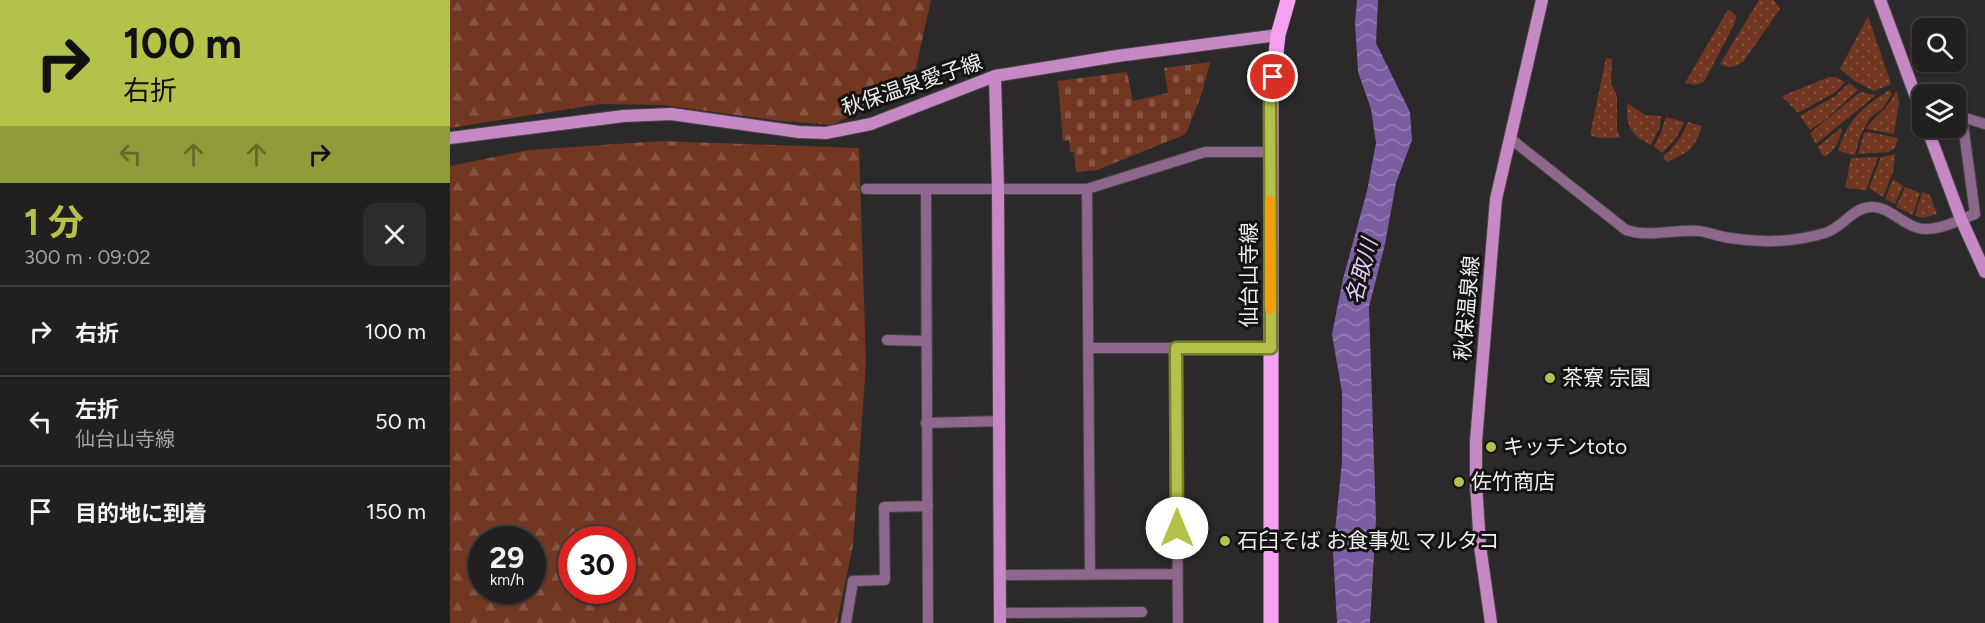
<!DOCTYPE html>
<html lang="ja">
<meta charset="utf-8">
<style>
body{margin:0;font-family:Figtree,"Noto Sans JP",sans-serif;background:#2d2c2d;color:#f1f3f6;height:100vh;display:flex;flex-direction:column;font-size:22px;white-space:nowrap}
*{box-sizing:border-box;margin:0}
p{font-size:20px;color:#a2a2a5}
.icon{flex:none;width:33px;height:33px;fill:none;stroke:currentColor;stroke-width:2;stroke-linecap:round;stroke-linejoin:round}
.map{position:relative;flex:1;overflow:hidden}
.sheet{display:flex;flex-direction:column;background:#211f20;width:450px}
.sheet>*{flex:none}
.top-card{background:#b5c249;color:#111;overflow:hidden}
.tools{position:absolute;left:1462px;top:18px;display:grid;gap:12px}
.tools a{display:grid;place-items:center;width:54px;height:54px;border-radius:12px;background:#211f20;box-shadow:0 2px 4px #0004,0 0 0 2px #3e3d3e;font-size:30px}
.speed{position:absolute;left:18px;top:526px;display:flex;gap:12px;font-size:30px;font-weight:700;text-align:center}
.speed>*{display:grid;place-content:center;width:78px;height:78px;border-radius:50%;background:#211f20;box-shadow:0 2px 4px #0004,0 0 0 2px #3e3d3e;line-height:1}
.speed small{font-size:15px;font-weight:400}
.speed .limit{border:9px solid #d22;background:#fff;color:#111}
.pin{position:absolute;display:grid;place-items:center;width:51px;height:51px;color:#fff;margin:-26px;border:3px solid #fff;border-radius:50%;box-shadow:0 2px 6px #0007}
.me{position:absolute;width:66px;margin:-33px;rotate:0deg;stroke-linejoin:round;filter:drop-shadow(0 0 4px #0008)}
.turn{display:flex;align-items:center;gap:21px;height:126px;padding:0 24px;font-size:27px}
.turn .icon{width:78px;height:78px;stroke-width:2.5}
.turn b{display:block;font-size:42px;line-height:51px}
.lanes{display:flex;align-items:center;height:57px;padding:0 24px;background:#0003;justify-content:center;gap:30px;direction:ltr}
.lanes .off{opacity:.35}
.round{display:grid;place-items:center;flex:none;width:63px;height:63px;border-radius:12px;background:#2d2c2d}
.summary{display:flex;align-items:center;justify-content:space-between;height:102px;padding:0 24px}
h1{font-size:36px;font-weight:700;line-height:45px;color:#b5c249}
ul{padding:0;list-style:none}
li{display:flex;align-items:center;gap:18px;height:90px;padding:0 24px;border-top:2px solid #3e3d3e}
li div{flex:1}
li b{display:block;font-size:22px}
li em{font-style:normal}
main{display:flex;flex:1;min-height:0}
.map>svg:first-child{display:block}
</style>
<main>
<section class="sheet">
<div class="top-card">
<div class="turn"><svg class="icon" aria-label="right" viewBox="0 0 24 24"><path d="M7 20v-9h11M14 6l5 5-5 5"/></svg><div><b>100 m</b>右折</div></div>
<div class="lanes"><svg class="icon off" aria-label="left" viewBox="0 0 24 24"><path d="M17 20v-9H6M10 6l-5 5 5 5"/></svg><svg class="icon off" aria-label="ahead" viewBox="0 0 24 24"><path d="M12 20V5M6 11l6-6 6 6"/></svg><svg class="icon off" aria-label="ahead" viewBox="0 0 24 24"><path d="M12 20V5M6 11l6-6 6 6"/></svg><svg class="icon" aria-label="right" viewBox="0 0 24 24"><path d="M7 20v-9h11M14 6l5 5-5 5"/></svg></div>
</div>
<div class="summary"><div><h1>1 分</h1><p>300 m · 09:02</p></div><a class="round"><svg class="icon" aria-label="close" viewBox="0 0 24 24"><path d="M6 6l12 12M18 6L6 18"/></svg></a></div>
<ul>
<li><svg class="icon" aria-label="right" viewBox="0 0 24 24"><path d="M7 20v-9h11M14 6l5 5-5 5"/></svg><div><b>右折</b></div><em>100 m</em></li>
<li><svg class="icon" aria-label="left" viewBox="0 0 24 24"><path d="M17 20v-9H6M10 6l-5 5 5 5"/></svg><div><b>左折</b><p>仙台山寺線</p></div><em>50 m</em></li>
<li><svg class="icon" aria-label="arrive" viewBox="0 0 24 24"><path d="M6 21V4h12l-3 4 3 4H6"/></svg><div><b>目的地に到着</b></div><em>150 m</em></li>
</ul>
</section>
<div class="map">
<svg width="1535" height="623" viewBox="0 0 1535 623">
<defs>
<pattern id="grass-dots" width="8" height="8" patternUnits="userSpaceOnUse" patternTransform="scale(1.5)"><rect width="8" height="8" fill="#713721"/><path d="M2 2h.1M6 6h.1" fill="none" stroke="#865442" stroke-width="1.8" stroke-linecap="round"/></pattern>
<pattern id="forest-firs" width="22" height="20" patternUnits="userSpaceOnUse" patternTransform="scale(1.5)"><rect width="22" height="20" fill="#713721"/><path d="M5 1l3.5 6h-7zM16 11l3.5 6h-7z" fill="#865442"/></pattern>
<pattern id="cemetery-stones" width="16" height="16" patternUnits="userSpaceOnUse" patternTransform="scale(1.5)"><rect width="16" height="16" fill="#713721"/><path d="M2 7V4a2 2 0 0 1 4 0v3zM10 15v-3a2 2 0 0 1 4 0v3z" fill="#865442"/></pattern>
<pattern id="water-waves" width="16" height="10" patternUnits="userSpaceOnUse" patternTransform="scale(1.5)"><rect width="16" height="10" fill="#7b5ea1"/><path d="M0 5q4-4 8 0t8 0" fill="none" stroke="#947db3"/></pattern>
</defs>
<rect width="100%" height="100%" fill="#2c292a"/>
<!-- grass -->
<path fill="url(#grass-dots)" d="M 1309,0 L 1324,0 L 1330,9 L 1293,62 C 1284,67 1279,69 1270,64 Z
M 1280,10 L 1286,16 L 1285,23 L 1254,82 L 1245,85 L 1235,83 L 1277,11 Z
M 1418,16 L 1441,84 L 1424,91 L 1406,82 L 1390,69 Z
M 1156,58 L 1162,59 L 1161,83 L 1167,96 L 1167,130 L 1170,137 C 1159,139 1150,139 1140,135 Z
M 1379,77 L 1386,77 L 1395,82 L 1386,92 L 1348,113 L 1332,96 Z
M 1399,83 L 1408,90 L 1376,119 L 1360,130 L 1350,116 L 1385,96 Z
M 1439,90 L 1442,94 L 1433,108 L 1420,118 L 1410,136 L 1405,155 L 1388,151 C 1399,118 1411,109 1439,90 Z
M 1410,92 L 1426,95 L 1366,144 L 1360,133 Z
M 1445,92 L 1447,92 L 1449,102 L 1444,134 L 1416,129 C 1425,115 1440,108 1445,92 Z
M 1179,104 L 1195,115 L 1211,116 L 1210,127 L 1201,145 C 1180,134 1177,128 1177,105 Z
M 1216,117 L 1234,122 C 1229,135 1222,144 1212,153 L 1204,146 L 1210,135 Z
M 1238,122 L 1252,126 C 1244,150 1239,152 1217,162 L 1213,156 C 1225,147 1232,136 1238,122 Z
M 1391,128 L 1392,130 C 1388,142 1386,150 1374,157 L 1367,147 Z
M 1418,132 L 1448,138 L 1445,148 L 1438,152 L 1408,154 L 1414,133 Z
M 1445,154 L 1443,172 L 1433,197 L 1419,188 L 1431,157 Z
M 1428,157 L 1416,190 L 1395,188 L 1401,158 Z
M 1443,179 L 1453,186 L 1445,204 L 1435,199 Z
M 1455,187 L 1470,193 L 1463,215 L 1446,207 Z
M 1472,192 L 1480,195 L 1487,214 L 1473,218 L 1465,216 Z"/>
<!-- forest -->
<path fill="url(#forest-firs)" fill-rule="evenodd" d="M 0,0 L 481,0 L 466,68 L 421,104 L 383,125 L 331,121 L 213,105 L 150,104 L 0,128 Z
M 211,141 L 409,148 L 416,363 L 403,545 L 387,623 L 0,623 L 0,166 L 79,150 ZM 32,540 L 82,540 L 82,591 L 32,591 ZM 122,540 L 172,540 L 172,591 L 122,591 Z"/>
<!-- cemetery -->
<path fill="url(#cemetery-stones)" d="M 760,62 L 752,93 L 736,134 L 647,170 L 626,172 L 624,152 L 620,152 L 619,140 L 613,141 L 608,81 L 677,72 L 683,101 L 718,93 L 714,68 Z"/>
<!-- water -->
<path fill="url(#water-waves)" d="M 907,0 L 928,0 L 926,43 L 960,112 L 962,140 L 946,183 L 935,244 L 919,307 L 926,520 L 920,623 L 887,623 L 883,552 L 892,462 L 892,392 L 882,334 L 893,279 L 917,191 L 926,143 L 921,109 L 908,72 L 905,23 Z"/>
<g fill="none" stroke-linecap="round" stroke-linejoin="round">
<defs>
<path id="street" d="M 1061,139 L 1176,230 C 1200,238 1224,229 1249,231 C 1259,232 1269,237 1280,238 C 1311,243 1345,242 1375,233 C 1393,228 1403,206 1423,207 C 1439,207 1452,224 1468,228 C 1485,233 1509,220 1525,214 L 1512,117 L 1535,124
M 416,189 L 637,189 L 755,152 L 820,152
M 476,189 L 478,623
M 637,189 L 640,574
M 437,340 L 476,341
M 638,348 L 821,348
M 726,348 L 728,623
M 476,423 L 550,421
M 550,575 L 727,574
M 550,613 L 692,612
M 396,623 L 403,581 L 435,580 L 434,507 L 478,506"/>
<path id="secondary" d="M 1430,0 L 1473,116
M 545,76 L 548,189 L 550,623
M 1477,128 L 1511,219 L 1535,272
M 0,138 L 174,116 L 221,114 L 349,132 L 376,133 L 421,124 L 545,76 L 667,56 L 828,35
M 1041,623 L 1030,546 L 1026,484 L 1026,441 L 1046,199 L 1092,0"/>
<path id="primary" d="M 821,623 L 821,99 L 828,35 L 838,0"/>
</defs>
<!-- street casing -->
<use href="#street" stroke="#474546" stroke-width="12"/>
<!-- secondary casing -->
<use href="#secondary" stroke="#474546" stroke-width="14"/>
<!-- primary casing -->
<use href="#primary" stroke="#474546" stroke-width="16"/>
<!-- street -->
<use href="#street" stroke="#8e678d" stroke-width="10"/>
<!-- secondary -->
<use href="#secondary" stroke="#c788c6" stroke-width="12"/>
<!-- primary -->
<use href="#primary" stroke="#f4a1f2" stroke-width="15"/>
</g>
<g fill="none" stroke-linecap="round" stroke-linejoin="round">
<defs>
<path id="route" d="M 727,528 L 726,348 L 821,348 L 820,99 L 823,77"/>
</defs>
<!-- route casing -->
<use href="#route" stroke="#767e2f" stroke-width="15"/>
<!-- route -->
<use href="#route" stroke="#b5c249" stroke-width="10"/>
<!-- slow -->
<path stroke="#f59e0b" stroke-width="10" d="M 820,200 L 820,309"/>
</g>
<!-- markers -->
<g fill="#b5c249" stroke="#141213" stroke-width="2">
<circle cx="1100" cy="378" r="6"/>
<circle cx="1041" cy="447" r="6"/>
<circle cx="1009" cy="482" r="6"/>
<circle cx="775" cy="541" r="6"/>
</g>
<g text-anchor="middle" stroke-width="6" stroke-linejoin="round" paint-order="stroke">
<!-- street labels -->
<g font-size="21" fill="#f0eeef" stroke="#141213">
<text transform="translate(462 85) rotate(-19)" y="7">秋保温泉愛子線</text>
<text transform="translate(799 275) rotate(-90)" y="7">仙台山寺線</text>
<text transform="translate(1017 308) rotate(-85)" y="7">秋保温泉線</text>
</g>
<!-- poi labels -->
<g font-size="21" fill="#f0eeef" stroke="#141213" text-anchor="start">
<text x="1112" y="385">茶寮 宗園</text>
<text x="1053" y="454">キッチンtoto</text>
<text x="1021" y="489">佐竹商店</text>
<text x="787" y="548">石臼そば お食事処 マルタコ</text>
</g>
<!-- water labels -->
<g font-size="22" font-style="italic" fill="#dfd0f7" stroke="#141213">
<text transform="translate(911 271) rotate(-75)" y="8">名取川</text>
</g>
</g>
</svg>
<div class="tools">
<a><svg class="icon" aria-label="search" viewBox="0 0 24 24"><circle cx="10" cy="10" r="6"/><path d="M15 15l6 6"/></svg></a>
<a><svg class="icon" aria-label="layers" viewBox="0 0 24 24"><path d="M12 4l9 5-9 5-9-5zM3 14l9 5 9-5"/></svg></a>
</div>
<div class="speed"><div>29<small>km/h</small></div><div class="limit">30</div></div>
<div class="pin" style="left:823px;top:77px;background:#d93025"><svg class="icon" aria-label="arrive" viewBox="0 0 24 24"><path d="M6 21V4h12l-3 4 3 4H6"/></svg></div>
<svg class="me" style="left:727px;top:528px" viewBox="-20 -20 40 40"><circle r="19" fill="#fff"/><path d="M0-13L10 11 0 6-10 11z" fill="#b5c249"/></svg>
</div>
</main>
